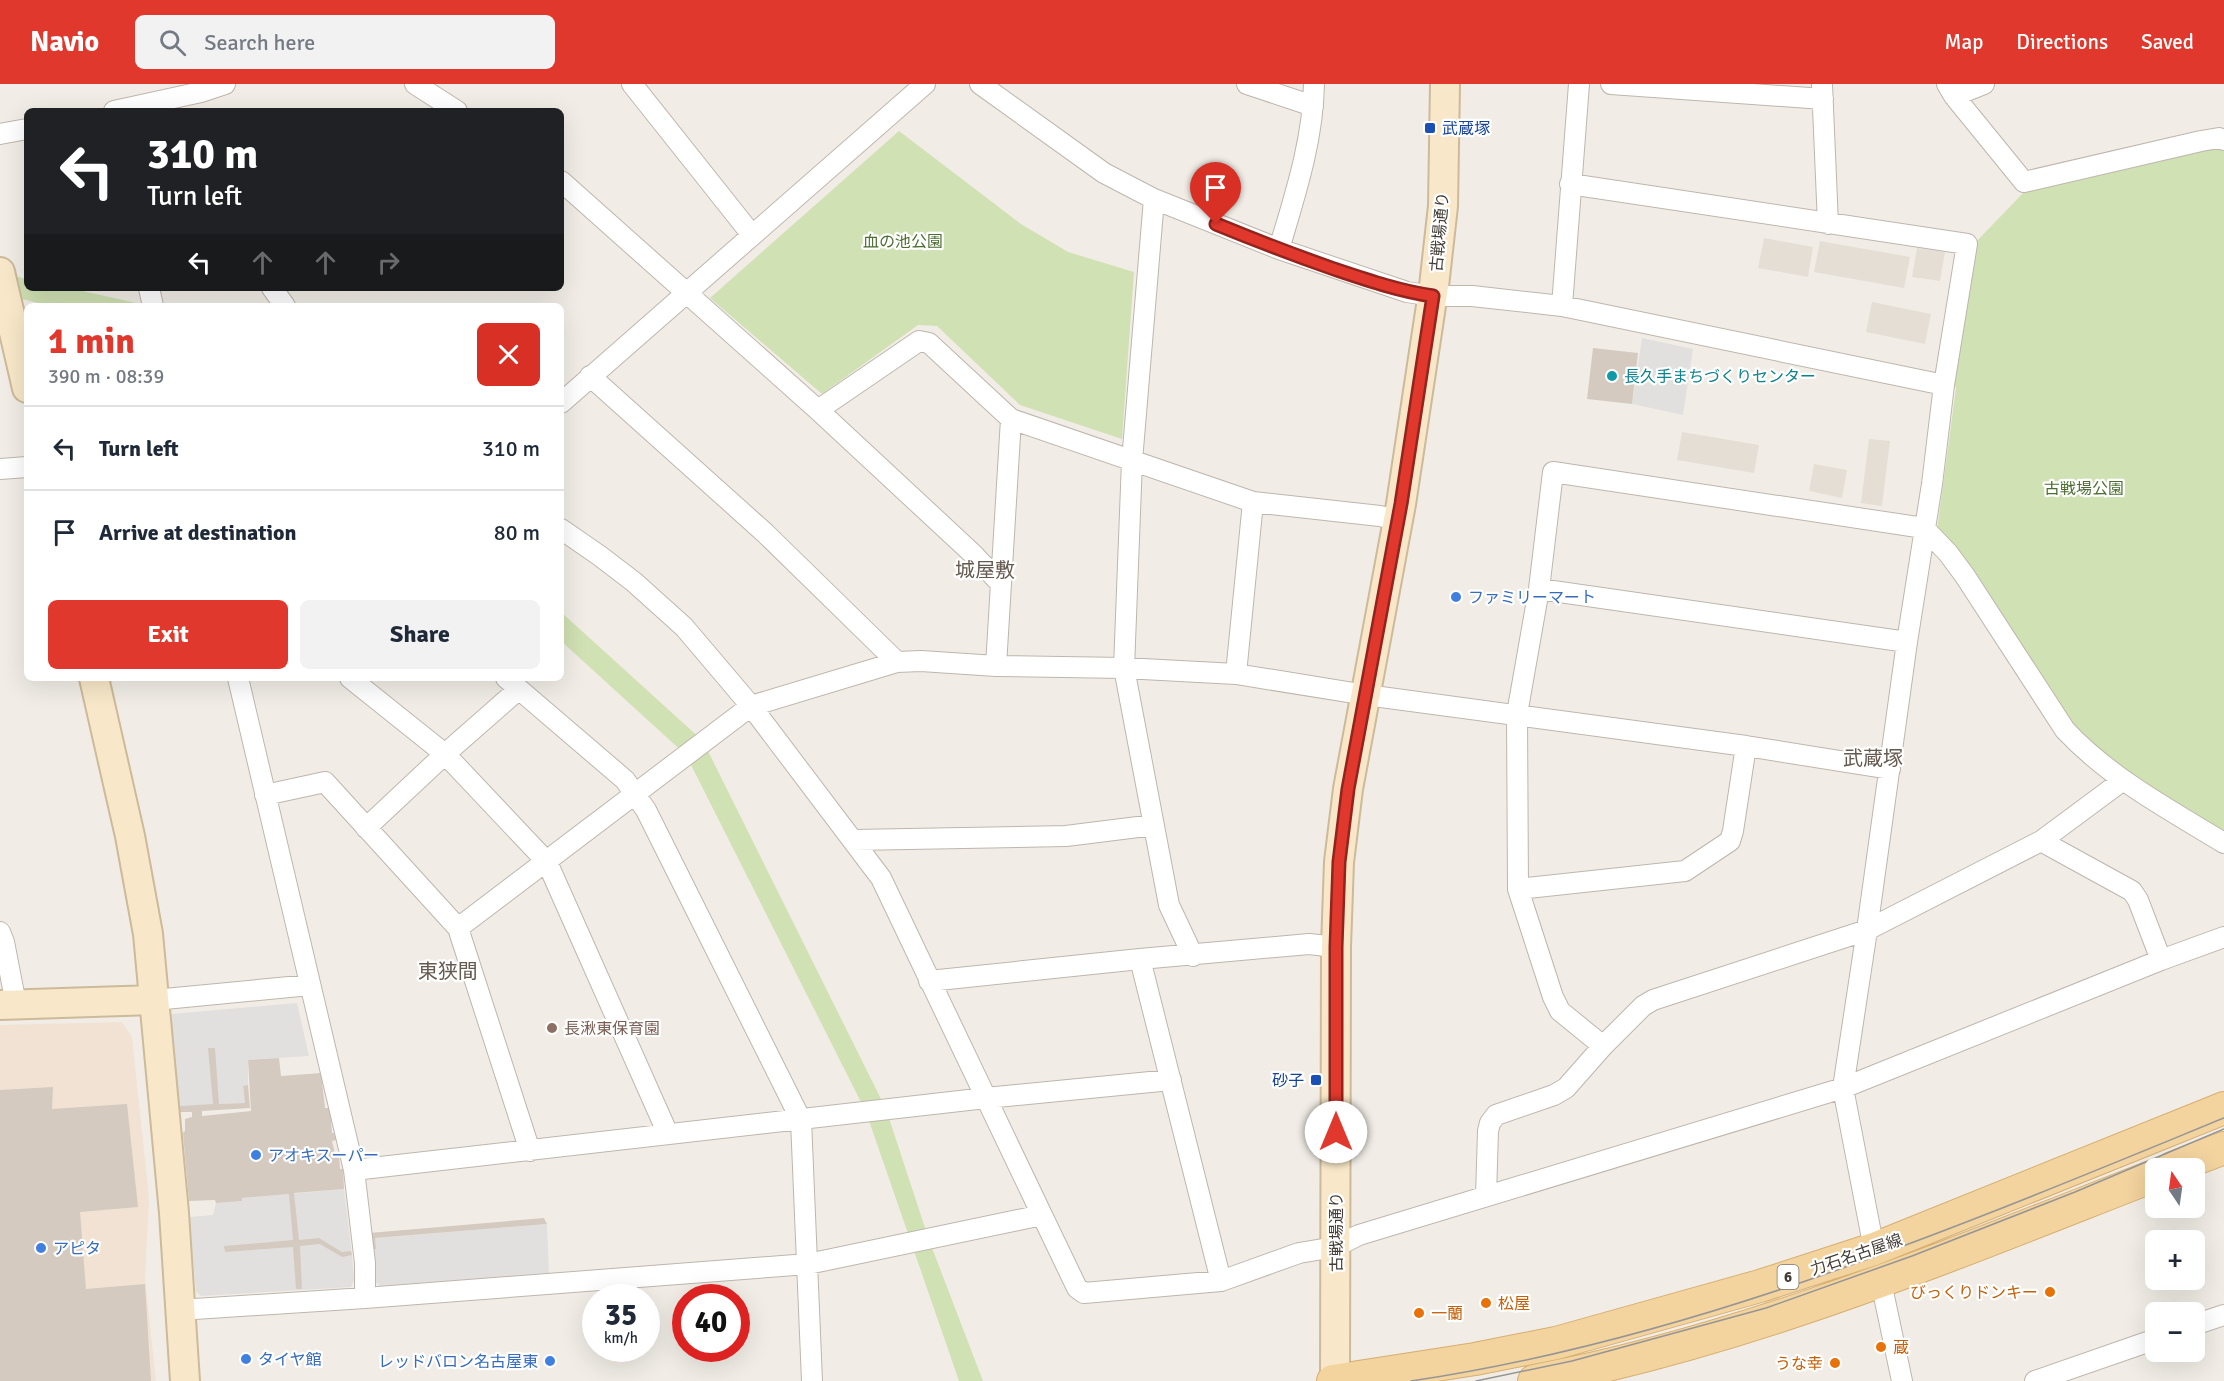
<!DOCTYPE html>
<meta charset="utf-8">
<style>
body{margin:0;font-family:Signika,"Noto Sans JP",sans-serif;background:#f2f2f3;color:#1f2937;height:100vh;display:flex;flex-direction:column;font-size:22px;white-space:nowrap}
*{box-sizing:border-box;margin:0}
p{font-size:20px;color:#747a83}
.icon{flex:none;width:33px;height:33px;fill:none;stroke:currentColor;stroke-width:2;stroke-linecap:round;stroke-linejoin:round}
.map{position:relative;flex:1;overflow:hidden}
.drawer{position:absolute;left:24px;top:219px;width:540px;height:378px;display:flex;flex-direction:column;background:#fff;border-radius:9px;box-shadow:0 6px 24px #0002}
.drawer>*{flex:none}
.hud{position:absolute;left:24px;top:24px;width:540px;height:183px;border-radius:9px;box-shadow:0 6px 24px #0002;background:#202124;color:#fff;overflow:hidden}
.needle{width:39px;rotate:347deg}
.controls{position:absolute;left:2145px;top:1074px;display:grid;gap:12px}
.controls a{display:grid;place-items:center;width:60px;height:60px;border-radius:9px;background:#fff;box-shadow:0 6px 24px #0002;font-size:30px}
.speed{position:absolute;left:582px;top:1200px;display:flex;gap:12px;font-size:30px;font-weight:700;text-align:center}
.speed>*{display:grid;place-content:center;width:78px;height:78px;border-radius:50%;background:#fff;box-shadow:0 6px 24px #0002;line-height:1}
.speed small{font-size:15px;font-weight:400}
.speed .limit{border:9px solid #d22;background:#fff;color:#111}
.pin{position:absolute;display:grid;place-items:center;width:51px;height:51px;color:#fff;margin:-62px -26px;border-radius:50% 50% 50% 0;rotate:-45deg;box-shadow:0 0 6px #0007}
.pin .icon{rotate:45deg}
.me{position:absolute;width:66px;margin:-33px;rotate:0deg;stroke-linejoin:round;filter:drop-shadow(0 0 4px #0008)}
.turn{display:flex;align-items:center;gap:21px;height:126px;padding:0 24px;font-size:27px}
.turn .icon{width:78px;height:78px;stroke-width:2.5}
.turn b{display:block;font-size:42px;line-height:51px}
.lanes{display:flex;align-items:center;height:57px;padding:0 24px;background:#0003;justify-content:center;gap:30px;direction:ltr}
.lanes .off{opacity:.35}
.round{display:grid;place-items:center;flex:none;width:63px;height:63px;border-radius:9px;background:#f2f2f3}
.summary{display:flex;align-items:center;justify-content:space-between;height:102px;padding:0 24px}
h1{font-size:36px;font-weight:700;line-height:45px;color:#e1382d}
.cta{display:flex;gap:12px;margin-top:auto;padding:12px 24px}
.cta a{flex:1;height:69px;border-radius:9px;background:#e1382d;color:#fff;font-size:24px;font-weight:700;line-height:69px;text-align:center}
.cta a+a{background:#f2f2f3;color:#1f2937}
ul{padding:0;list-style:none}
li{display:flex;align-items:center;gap:18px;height:84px;padding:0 24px;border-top:2px solid #e0e1e3}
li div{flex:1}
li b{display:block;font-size:22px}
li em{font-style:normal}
header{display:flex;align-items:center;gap:36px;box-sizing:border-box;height:84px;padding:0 30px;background:#e1382d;color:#fff}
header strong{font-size:28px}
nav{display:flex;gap:33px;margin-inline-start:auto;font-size:21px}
.search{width:420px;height:54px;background:#f2f2f3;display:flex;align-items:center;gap:15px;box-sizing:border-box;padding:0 21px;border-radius:9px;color:#747a83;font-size:22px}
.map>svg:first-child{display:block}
</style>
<header>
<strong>Navio</strong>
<div class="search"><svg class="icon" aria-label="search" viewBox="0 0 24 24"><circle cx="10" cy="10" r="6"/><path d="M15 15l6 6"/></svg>Search here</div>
<nav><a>Map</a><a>Directions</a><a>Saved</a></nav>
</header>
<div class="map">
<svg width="2224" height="1297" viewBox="0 0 2224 1297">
<rect width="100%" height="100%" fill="#f1ede6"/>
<!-- residential -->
<path fill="#e4ded5" d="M 1764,154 L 1813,163 L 1808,193 L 1758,184 Z
M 1820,157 L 1910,173 L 1904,204 L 1814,188 Z
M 1917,164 L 1945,168 L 1940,197 L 1912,193 Z
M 1872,218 L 1931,230 L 1925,260 L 1866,248 Z
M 1682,348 L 1759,361 L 1754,389 L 1677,376 Z
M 1869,355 L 1890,357 L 1882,422 L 1861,419 Z
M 1814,380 L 1847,386 L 1842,414 L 1809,407 Z"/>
<!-- commercial -->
<path fill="#f1e2d3" d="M 122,938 L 132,953 L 149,1114 L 145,1194 L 156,1297 L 0,1297 L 0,941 Z"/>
<!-- green -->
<path fill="#d0e1b3" d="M 899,47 L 1021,140 L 1068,168 L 1134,188 L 1122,355 L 1020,321 L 937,242 L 918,241 L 822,310 L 710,214 Z
M 2221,64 L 2224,64 L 2224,752 C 2171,719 2116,688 2073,642 L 1937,446 L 1956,304 L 1954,299 L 1973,161 L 2024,108 L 2185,70 Z
M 0,189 L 27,195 L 27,204 L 69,204 L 150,222 L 50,222 L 6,211 Z
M 561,528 L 703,657 L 886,1025 L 929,1156 L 983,1297 L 959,1297 L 866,1028 L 686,671 L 561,557 Z"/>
<!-- parking -->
<path fill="#e2e0de" d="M 1642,254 L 1693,265 L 1683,331 L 1632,320 Z
M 297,919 L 309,972 L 248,976 L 248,1001 L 243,1003 L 245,1019 L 179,1022 L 171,930 Z
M 344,1105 L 352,1171 L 354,1196 L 351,1203 L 201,1212 L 196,1208 L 189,1133 L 213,1131 L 216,1119 L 242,1117 L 242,1114 Z
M 547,1140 L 549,1189 L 380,1202 L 373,1196 L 371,1165 L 375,1154 Z"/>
<!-- building -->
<path fill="#d4cac0" d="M 1593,264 L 1638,269 L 1632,320 L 1587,315 Z
M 208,964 L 215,964 L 219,1020 L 245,1019 L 243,1002 L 248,1001 L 250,1024 L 202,1027 L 202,1032 L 251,1027 L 248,976 L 279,974 L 281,992 L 321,989 L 325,1024 L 330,1024 L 332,1049 L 334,1049 L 336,1056 L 332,1057 L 335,1070 L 339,1071 L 340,1085 L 343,1085 L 344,1105 L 294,1109 L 299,1156 L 319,1154 L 342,1168 L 351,1167 L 352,1171 L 342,1173 L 320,1160 L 300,1162 L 302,1205 L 296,1205 L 293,1163 L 225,1168 L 224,1162 L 293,1156 L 289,1110 L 242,1114 L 242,1117 L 216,1119 L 215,1116 L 189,1117 L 183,1049 L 185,1047 L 185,1035 L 192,1033 L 192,1028 L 180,1028 L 179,1022 L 213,1020 Z
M 53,1003 L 52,1025 L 127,1020 L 138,1123 L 80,1128 L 86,1205 L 145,1200 L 151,1297 L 0,1297 L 0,1006 Z
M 544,1134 L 547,1140 L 375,1154 L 376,1165 L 371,1165 L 369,1149 Z"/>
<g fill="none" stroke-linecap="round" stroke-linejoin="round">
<defs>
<path id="street" d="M 415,0 L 457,27
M 632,0 L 752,151
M 980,0 L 1104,89 L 1154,115 L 1279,165 L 1407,208 L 1433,212 L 1472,212 L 1562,222 L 1944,301
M 1247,0 L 1313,22
M 1611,0 L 1823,15
M 1822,0 L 1828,140
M 1947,0 L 1954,12 L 2024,98 L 2201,57 L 2219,54 L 2224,56
M 1954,12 L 1984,0
M 114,27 L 201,8 L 225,0
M 0,50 L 27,45
M 561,97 L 818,326 L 973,470 L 1000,499
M 1570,100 L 1967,160 L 1944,301 L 1932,400 L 1907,558 L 1867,846 L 1843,1004 L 1874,1165
M 1154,115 L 1132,377 L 1124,584 L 1169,821 L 1193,872
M 1279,165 C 1295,111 1313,57 1314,0
M 149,204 L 153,222
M 272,204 L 285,222
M 1562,222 L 1579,0
M 590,292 L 765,449 L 897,578
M 561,319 L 925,0
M 818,326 L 919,257 L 929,259 L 1011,335 L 1253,418 L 1380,432 L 1398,436
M 0,385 L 27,383
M 561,445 L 600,472 L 634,498 L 684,543 L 751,622 L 881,794 L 1042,1131
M 1539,505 L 1907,558
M 996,582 L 1011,335
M 1236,590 L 1253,418
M 238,594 L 354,1086 L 365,1179 L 365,1214
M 350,594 L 445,670 L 547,778 L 668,1050
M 506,594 L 625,696 L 646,726 L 801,1036 L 812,1297
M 265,711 L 325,698 L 458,844 L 530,1067
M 366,744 L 445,670 L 519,605
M 854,756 L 1066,752 L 1154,741
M 2041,757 L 2132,807 L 2138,816 L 2161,876
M 1518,805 L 1685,787 L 1730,757 L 1733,747 L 1746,662
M 458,844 L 751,622 L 897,578 L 921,577 L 996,582 L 1124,584 L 1236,590 L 1366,611 L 1746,662 L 1890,685
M 0,848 L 4,858 L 16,920
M 1140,875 L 1221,1197
M 929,897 L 1140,875 L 1309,860 L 1336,863
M 154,916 L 310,901
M 1603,962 L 1560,927 L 1553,913 L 1518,805 L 1517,630 L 1539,505 L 1553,388 L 1924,444 L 1948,469 L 1965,492 L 2065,646 C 2110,694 2168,725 2224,759
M 354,1086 L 986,1014 L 1171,996
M 1486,1112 L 1488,1047 L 1490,1039 L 1496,1031 L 1554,1011 L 1566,1004 L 1603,962 L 1643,922 L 1653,916 L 1867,846 L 2041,757 L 2122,697
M 1881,1198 L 1902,1297
M 179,1226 L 365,1214 L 808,1180 L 1042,1131 L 1077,1204 L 1084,1209 L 1221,1197 L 1299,1169 L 1335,1163 L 1359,1151 L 1843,1004 L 2161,876 L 2224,853
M 2194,1241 L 2224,1231
M 2035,1297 L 2156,1255"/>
<path id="secondary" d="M 0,188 L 27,304
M 94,594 L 130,752 L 148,850 L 174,1129 L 185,1297
M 0,921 L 154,916
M 1335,1297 L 1336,863 L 1339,778 L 1348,705 L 1401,420 L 1434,202 L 1443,122 L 1445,0"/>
<path id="primary" d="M 2172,1084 L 2224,1064
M 1333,1297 L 1475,1275 L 1556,1259 L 1760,1202 L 1874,1165 L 2224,1024
M 1534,1297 C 1749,1256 1953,1170 2156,1091"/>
</defs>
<!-- street casing -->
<use href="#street" stroke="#beb6ad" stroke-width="22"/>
<!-- secondary casing -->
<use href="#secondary" stroke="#ccba9a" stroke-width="32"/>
<!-- primary casing -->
<use href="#primary" stroke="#d5ae70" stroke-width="34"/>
<!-- street -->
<use href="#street" stroke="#fff" stroke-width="20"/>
<!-- secondary -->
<use href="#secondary" stroke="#f8e8c9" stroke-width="28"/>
<!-- primary -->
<use href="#primary" stroke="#f3d39e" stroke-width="32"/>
<!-- tram -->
<path stroke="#959595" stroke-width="1.5" d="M 1411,1297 C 1695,1255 1960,1142 2224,1034
M 1476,1297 L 1572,1277 L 1766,1224 L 1912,1172 L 2075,1108 L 2224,1045"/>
</g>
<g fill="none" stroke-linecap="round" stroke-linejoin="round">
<defs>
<path id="route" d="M 1216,140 C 1255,156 1294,171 1334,185 C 1367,196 1399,207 1433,212 L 1401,420 L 1348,705 L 1339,778 L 1336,863 L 1336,1048"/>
</defs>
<!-- route casing -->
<use href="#route" stroke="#92241d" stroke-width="15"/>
<!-- route -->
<use href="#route" stroke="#e1382d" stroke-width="10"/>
</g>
<!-- markers -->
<g fill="#1a4fb4" stroke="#fff" stroke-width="2">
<rect x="1424" y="38" width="12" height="12" rx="3"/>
<rect x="1310" y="990" width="12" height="12" rx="3"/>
</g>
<circle fill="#0f9aa8" stroke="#fff" stroke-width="2" cx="1612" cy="292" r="6"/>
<g fill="#3f7fe0" stroke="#fff" stroke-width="2">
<circle cx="1456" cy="513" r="6"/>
<circle cx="256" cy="1071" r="6"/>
<circle cx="41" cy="1164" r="6"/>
<circle cx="246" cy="1275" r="6"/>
<circle cx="550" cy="1277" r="6"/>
</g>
<circle fill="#8d6e63" stroke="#fff" stroke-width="2" cx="552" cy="944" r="6"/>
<g fill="#e8710a" stroke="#fff" stroke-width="2">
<circle cx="2050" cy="1208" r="6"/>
<circle cx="1486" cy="1219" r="6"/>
<circle cx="1419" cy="1229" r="6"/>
<circle cx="1881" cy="1263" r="6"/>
<circle cx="1835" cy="1279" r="6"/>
</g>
<g text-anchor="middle" stroke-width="4.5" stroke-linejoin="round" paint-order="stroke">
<!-- shield labels -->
<rect fill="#fff" stroke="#7b7772" stroke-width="1.5" x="1777.5" y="1181" width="21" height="24" rx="4.5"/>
<g font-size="15" font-weight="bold" fill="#433d36">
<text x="1788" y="1198">6</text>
</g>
<!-- transit labels -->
<g font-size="16" fill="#164399" stroke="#fff" text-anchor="start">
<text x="1442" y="50">武蔵塚</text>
<text x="1304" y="1002" text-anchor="end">砂子</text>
</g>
<!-- street labels -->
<g font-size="16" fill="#433d36" stroke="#fff">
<text transform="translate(1439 148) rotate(-85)" y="6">古戦場通り</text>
<text transform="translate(1336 1148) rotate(-90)" y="6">古戦場通り</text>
<text transform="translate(1856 1170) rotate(-19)" y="6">力石名古屋線</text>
</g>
<!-- park labels -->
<g font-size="16" fill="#4d6e30" stroke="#fff">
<text x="903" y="163">血の池公園</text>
<text x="2084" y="410">古戦場公園</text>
</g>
<!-- culture labels -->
<g font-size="16" fill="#0d838f" stroke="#fff" text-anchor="start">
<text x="1624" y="298">長久手まちづくりセンター</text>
</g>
<!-- shop labels -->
<g font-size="16" fill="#366cbe" stroke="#fff" text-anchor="start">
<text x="1468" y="519">ファミリーマート</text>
<text x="268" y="1077">アオキスーパー</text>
<text x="53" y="1170">アピタ</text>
<text x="258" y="1281">タイヤ館</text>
<text x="538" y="1283" text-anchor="end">レッドバロン名古屋東</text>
</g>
<!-- education labels -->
<g font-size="16" fill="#785e54" stroke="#fff" text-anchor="start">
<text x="564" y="950">長湫東保育園</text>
</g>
<!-- food labels -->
<g font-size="16" fill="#c56008" stroke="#fff" text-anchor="start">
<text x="2038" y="1214" text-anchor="end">びっくりドンキー</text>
<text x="1498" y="1225">松屋</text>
<text x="1431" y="1235">一蘭</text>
<text x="1893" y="1269">蔵</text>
<text x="1823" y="1285" text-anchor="end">うな幸</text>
</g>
<!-- quarter labels -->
<g font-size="20" fill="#655a4f" stroke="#fff">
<text x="985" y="493">城屋敷</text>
<text x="1873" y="681">武蔵塚</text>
<text x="448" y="894">東狭間</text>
</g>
</g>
</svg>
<div class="controls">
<a><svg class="needle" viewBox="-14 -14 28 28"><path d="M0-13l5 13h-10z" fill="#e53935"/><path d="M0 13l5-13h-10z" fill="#747a83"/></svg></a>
<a>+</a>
<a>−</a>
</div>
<div class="speed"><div>35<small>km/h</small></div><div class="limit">40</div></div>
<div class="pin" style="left:1216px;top:140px;background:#d93025"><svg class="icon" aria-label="arrive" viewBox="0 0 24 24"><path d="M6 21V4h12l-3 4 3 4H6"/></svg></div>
<svg class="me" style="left:1336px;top:1048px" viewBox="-20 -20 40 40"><circle r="19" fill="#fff"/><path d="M0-13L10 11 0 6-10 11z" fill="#e1382d"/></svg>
<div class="hud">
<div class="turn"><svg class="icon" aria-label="left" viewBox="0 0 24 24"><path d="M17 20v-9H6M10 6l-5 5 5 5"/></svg><div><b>310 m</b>Turn left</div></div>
<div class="lanes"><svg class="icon" aria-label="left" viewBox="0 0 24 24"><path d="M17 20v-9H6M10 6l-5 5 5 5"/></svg><svg class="icon off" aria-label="ahead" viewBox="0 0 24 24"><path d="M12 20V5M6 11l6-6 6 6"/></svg><svg class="icon off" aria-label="ahead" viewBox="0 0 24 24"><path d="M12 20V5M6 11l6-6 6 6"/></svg><svg class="icon off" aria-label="right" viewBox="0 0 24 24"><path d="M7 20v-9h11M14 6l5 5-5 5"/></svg></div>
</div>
<section class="drawer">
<div class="summary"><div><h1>1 min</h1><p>390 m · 08:39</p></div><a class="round" style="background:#d93025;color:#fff"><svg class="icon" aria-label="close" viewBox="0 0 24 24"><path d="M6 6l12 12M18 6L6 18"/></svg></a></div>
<ul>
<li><svg class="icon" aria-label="left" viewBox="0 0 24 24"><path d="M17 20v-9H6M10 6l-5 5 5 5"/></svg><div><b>Turn left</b></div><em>310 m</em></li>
<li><svg class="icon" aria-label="arrive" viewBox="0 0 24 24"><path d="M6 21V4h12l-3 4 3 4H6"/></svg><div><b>Arrive at destination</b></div><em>80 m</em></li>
</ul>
<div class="cta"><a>Exit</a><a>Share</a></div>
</section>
</div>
